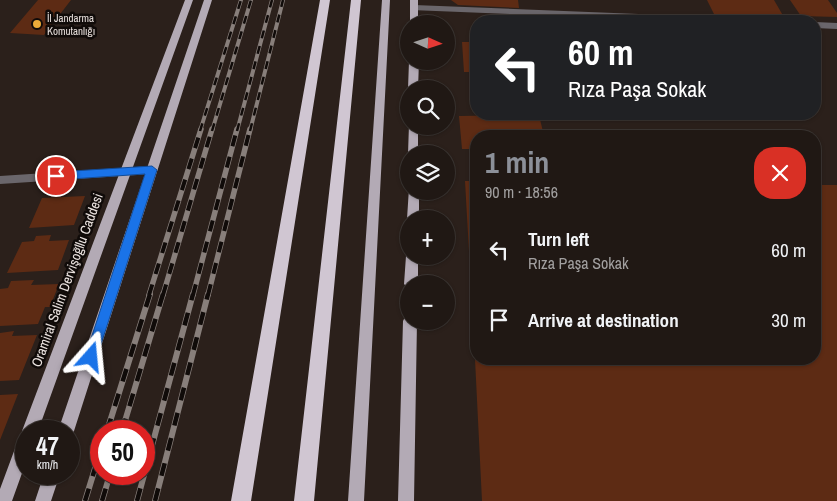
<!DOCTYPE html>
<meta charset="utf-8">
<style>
body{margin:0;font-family:"Archivo Narrow",sans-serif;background:#2d2522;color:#f1f3f6;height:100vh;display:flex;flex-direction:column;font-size:19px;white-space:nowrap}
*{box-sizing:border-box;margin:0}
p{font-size:16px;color:#a2a0a0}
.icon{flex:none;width:28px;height:28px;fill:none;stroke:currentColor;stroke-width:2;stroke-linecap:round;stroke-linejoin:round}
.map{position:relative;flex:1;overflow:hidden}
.side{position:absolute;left:470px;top:130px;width:351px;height:235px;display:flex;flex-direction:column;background:#201814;border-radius:20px;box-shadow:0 1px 4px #0004,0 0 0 1px #3d3734}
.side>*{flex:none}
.guide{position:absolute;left:470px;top:15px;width:351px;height:105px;border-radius:20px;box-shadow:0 1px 4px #0004,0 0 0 1px #3d3734;background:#202124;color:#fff;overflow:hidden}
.needle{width:32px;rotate:93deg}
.controls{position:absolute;left:400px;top:15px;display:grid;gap:10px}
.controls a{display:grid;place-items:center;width:55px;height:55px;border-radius:50%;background:#201814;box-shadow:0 1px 4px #0004,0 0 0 1px #3d3734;font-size:25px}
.speed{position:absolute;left:15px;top:420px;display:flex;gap:10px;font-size:25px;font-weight:700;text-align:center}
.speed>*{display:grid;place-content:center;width:65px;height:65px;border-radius:50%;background:#201814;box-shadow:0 1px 4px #0004,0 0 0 1px #3d3734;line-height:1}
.speed small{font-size:12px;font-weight:400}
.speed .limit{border:8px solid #d22;background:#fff;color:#111}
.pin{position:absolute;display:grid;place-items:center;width:42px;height:42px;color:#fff;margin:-21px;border:2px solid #fff;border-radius:50%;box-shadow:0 1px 5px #0007}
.me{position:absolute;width:55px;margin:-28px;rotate:18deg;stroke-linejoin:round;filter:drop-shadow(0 0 4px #0008)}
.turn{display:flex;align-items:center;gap:18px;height:105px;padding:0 15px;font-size:22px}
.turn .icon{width:65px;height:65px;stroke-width:2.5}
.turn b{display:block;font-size:35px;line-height:42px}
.round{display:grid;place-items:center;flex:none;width:52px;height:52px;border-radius:20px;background:#2d2522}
.summary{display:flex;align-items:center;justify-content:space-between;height:85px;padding:0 15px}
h1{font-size:30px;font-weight:800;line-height:38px;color:#8c9099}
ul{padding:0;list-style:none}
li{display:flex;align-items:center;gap:15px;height:70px;padding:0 15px}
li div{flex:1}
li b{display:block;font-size:19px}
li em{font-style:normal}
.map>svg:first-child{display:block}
</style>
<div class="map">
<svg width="837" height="501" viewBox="0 0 837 501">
<rect width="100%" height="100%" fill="#2b201b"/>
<!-- building -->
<path fill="#5d2b14" d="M 38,0 L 71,0 L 44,35 L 10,33 Z
M 451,0 L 518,0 L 519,8 L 458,5 Z
M 707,0 L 774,0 L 785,19 L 715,16 Z
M 790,0 L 828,0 L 837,13 L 837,17 L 801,16 Z
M 462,42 L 476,42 L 476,72 L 464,72 Z
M 539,115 L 544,136 L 476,136 L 476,149 L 462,149 L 459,116 Z
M 465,181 L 476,181 L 476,358 L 475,358 Z
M 815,185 L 837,185 L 837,501 L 482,501 L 475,359 L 815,359 Z
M 85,196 L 74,225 L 29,228 L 42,198 Z
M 51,235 L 49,241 L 69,240 L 58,270 L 7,273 L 22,242 L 34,241 L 36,236 Z
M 34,280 L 31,285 L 59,284 L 50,307 L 45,307 L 38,324 L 0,326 L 0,289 L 8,288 L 11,281 Z
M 14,331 L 12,336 L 37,335 L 19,380 L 0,381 L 0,333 Z
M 18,394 L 0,440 L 0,395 Z"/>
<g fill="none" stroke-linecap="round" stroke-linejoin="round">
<!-- path -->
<path stroke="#8d8480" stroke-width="4" stroke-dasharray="4.5 3" stroke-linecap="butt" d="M 69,464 L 73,449"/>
<!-- minor -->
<path fill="#6a666b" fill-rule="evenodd" d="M 414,5 L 738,18 L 742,21 L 680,21 L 411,10 L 410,8 Z
M 815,22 L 837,23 L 837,29 L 815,28 Z
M 152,166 L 158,170 L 152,174 L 0,184 L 0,176 Z"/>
<!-- major -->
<path fill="#b3aab5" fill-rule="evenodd" d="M 185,0 L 193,0 L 38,431 L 26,431 L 26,462 L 12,501 L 0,501 L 0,489 L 20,435 L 24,434 L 22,431 Z
M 204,0 L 212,0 L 74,431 L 69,438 L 69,431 L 58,431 Z
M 382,0 L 390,0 L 364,501 L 348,501 Z
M 410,0 L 418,0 L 418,24 L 410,24 Z
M 409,61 L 419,61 L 418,89 L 408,89 Z
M 409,124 L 409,126 L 418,126 L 418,154 L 409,154 L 409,156 L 408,154 Z
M 409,188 L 409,191 L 419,191 L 419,219 L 409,219 L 409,222 L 407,219 Z
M 409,252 L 409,256 L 418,256 L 418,284 L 409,284 L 409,289 L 404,284 L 406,256 Z
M 409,315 L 409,321 L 417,321 L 414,501 L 398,501 L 403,321 L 405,317 Z
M 44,474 L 60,474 L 51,501 L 35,501 Z"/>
<!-- highway -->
<path fill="#d0c6d2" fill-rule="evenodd" d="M 320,0 L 330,0 L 251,501 L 231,501 Z
M 351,0 L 361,0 L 314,501 L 294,501 Z"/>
<defs>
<path id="rail-far2" d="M 200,131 L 241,0
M 212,131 L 251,0
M 237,131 L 272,0
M 250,131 L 283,0"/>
<path id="rail-far1" d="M 149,295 L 201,129
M 163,295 L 212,129
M 193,295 L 237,129
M 208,295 L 250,129"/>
<path id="rail" d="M 107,431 L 150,294
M 122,431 L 163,294
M 85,501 L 101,449
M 102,501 L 110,474
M 137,501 L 193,294
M 155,501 L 208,294"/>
</defs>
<!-- rail-far2 casing -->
<use href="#rail-far2" stroke="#887f7b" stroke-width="4"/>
<!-- rail-far1 casing -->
<use href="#rail-far1" stroke="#887f7b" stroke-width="5.5"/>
<!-- rail casing -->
<use href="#rail" stroke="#887f7b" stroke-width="6"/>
<!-- rail-far2 -->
<use href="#rail-far2" stroke="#100b09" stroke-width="2.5" stroke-dasharray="8" stroke-linecap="butt"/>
<!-- rail-far1 -->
<use href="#rail-far1" stroke="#100b09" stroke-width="4" stroke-dasharray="11" stroke-linecap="butt"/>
<!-- rail -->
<use href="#rail" stroke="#100b09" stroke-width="4.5" stroke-dasharray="13" stroke-linecap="butt"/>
</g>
<!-- route -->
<path fill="#1a73e8" stroke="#114b97" d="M 152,166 L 157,170 L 97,357 L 96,362 L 91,364 L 86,362 L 85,357 L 145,174 L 56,180 L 51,176 L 56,172 Z"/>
<!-- markers -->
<circle fill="#ebaa39" stroke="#100b09" stroke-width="2" cx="37" cy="24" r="5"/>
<g text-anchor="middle" stroke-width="5" stroke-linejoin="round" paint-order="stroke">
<!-- far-poi labels -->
<g font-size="11" fill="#e9e1de" stroke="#100b09" text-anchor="start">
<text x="47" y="22">İl Jandarma<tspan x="47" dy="13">Komutanlığı</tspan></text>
</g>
<!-- street labels -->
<g font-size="14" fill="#e9e1de" stroke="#100b09">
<text transform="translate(67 280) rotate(-70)" y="5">Oramiral Salim Dervişoğllu Caddesi</text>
</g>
</g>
</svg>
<div class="controls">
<a><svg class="needle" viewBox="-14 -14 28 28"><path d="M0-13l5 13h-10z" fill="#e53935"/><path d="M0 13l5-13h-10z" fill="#a2a0a0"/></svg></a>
<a><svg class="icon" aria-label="search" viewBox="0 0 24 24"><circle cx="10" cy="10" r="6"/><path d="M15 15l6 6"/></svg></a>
<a><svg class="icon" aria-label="layers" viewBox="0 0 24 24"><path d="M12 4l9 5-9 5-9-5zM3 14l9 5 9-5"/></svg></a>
<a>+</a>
<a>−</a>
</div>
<div class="speed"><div>47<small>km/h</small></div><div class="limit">50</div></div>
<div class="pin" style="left:56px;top:176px;background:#d93025"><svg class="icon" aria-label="arrive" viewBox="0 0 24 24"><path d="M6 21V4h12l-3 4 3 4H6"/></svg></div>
<svg class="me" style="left:91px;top:357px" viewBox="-20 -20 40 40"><path d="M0-17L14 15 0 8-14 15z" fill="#1a73e8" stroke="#fff" stroke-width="4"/></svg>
<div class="guide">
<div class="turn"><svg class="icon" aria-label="left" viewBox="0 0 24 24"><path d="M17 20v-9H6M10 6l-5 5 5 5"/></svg><div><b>60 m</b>Rıza Paşa Sokak</div></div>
</div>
<section class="side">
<div class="summary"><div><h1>1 min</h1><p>90 m · 18:56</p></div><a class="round" style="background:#d93025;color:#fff"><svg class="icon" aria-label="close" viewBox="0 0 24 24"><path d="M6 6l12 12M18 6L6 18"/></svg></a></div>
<ul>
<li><svg class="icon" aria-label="left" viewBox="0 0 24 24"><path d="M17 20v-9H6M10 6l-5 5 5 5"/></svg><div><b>Turn left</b><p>Rıza Paşa Sokak</p></div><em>60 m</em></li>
<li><svg class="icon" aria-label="arrive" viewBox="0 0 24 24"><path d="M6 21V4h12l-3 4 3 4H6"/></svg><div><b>Arrive at destination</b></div><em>30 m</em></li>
</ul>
</section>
</div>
